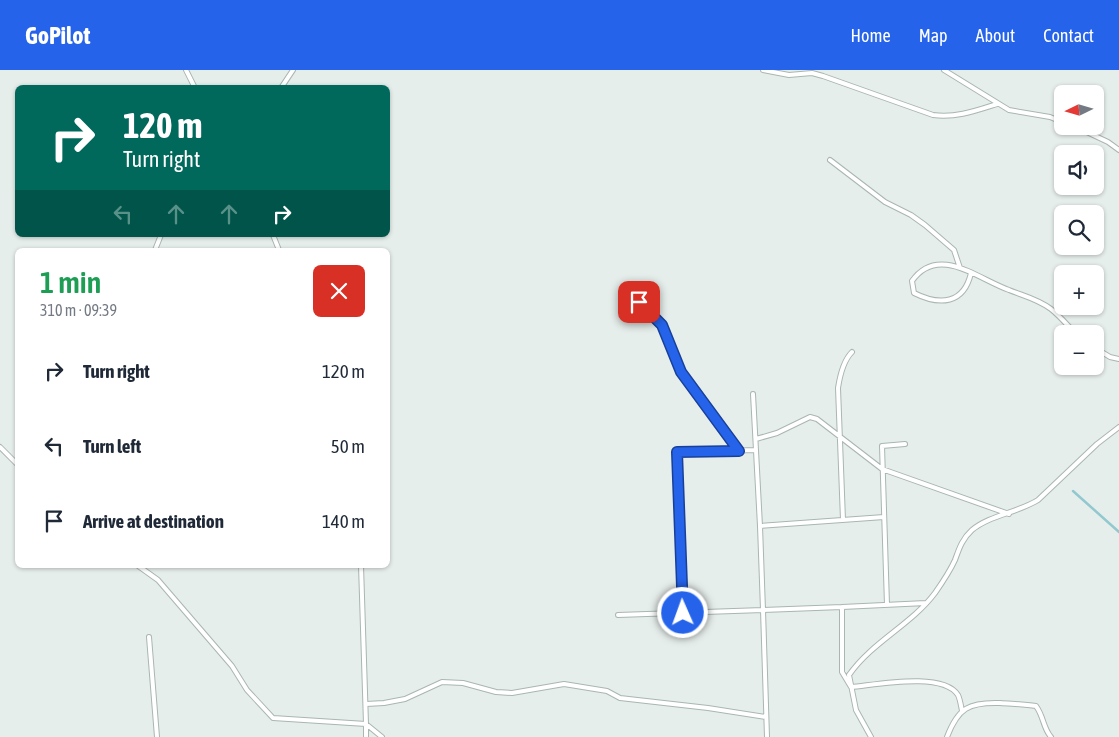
<!DOCTYPE html>
<meta charset="utf-8">
<style>
body{margin:0;font-family:"Asap Condensed",sans-serif;background:#f2f2f3;color:#1f2937;height:100vh;display:flex;flex-direction:column;font-size:19px;white-space:nowrap}
*{box-sizing:border-box;margin:0}
p{font-size:16px;color:#747a83}
.icon{flex:none;width:28px;height:28px;fill:none;stroke:currentColor;stroke-width:2;stroke-linecap:round;stroke-linejoin:round}
.map{position:relative;flex:1;overflow:hidden}
.panel{position:absolute;left:15px;top:178px;width:375px;height:320px;display:flex;flex-direction:column;background:#fff;border-radius:8px;box-shadow:0 1px 4px #0004}
.panel>*{flex:none}
.hud{position:absolute;left:15px;top:15px;width:375px;height:152px;border-radius:8px;box-shadow:0 1px 4px #0004;background:#00695c;color:#fff;overflow:hidden}
.needle{width:32px;rotate:265deg}
.fabs{position:absolute;left:1054px;top:15px;display:grid;gap:10px}
.fabs a{display:grid;place-items:center;width:50px;height:50px;border-radius:8px;background:#fff;box-shadow:0 1px 4px #0004;font-size:25px}
.pin{position:absolute;display:grid;place-items:center;width:42px;height:42px;color:#fff;margin:-21px;border-radius:10px;box-shadow:0 2px 8px #0006}
.me{position:absolute;width:55px;margin:-28px;rotate:358deg;stroke-linejoin:round;filter:drop-shadow(0 0 4px #0008)}
.turn{display:flex;align-items:center;gap:18px;height:105px;padding:0 25px;font-size:22px}
.turn .icon{width:65px;height:65px;stroke-width:2.5}
.turn b{display:block;font-size:35px;line-height:42px}
.lanes{display:flex;align-items:center;height:48px;padding:0 25px;background:#0003;justify-content:center;gap:25px;direction:ltr}
.lanes .off{opacity:.35}
.round{display:grid;place-items:center;flex:none;width:52px;height:52px;border-radius:8px;background:#f2f2f3}
.overview{display:flex;align-items:center;justify-content:space-between;height:85px;padding:0 25px}
h1{font-size:30px;font-weight:600;line-height:38px;color:#1e9e55}
ul{padding:0;list-style:none}
li{display:flex;align-items:center;gap:15px;height:75px;padding:0 25px}
li div{flex:1}
li b{display:block;font-size:19px}
li em{font-style:normal}
header{display:flex;align-items:center;gap:30px;box-sizing:border-box;height:70px;padding:0 25px;background:#2563eb;color:#fff}
header strong{font-size:24px}
nav{display:flex;gap:28px;margin-inline-start:auto;font-size:18px}
.map>svg:first-child{display:block}
</style>
<header>
<strong>GoPilot</strong>
<nav><a>Home</a><a>Map</a><a>About</a><a>Contact</a></nav>
</header>
<div class="map">
<svg width="1119" height="667" viewBox="0 0 1119 667">
<rect width="100%" height="100%" fill="#e6eeeb"/>
<g fill="none" stroke-linecap="round" stroke-linejoin="round">
<!-- stream -->
<path stroke="#92c8cf" stroke-width="2.5" d="M 1073,421 L 1119,462"/>
<defs>
<path id="lane" d="M 186,0 L 195,18
M 763,0 L 789,5 L 812,3 L 823,6 L 933,45 C 956,48 975,41 997,34
M 944,0 L 1009,40 L 1050,47 L 1062,52
M 281,18 L 293,0
M 1074,56 L 1108,72 L 1119,80
M 830,90 L 885,132 L 911,145 L 925,155 L 954,180 L 960,198
M 273,165 L 279,180
M 155,180 L 161,165
M 971,203 C 964,234 940,236 914,223 L 912,211 C 938,174 978,209 1009,220 C 1024,226 1038,229 1051,239 C 1060,246 1068,256 1076,264
M 639,232 L 662,255 L 681,302 L 739,381
M 1095,278 L 1110,287 L 1119,289
M 753,324 L 760,456
M 756,369 L 777,363 L 810,347 L 817,349 L 882,399 L 1009,444
M 0,377 L 18,395
M 843,450 L 838,318 C 840,305 843,291 852,282
M 137,495 L 158,510 L 232,596 L 247,620 L 273,648 L 366,654 L 361,495
M 926,533 L 842,537 L 842,602 L 851,617 C 875,615 943,601 958,625 C 960,629 961,636 962,641
M 887,535 L 882,376 L 905,374
M 683,543 L 677,382 L 756,380
M 618,545 L 763,540 L 760,456 L 884,447
M 149,567 L 157,667
M 366,634 L 384,633 L 405,629 L 442,612 L 463,613 L 496,622 L 512,623 L 564,614 L 607,621 L 620,628 L 708,638 L 766,647
M 366,667 L 366,654 L 382,667
M 767,667 L 763,540 L 842,537
M 871,667 L 856,640 L 849,605 C 872,572 911,555 935,523 C 942,513 950,501 955,490 C 959,479 962,469 972,460 C 990,445 1017,443 1038,430 L 1097,374 L 1119,357
M 947,667 C 958,638 969,632 1000,633 C 1012,634 1024,634 1036,636 C 1044,647 1043,658 1051,667"/>
</defs>
<!-- lane casing -->
<use href="#lane" stroke="#a9b6b2" stroke-width="6"/>
<!-- lane -->
<use href="#lane" stroke="#fff" stroke-width="4"/>
</g>
<g fill="none" stroke-linecap="round" stroke-linejoin="round">
<defs>
<path id="route" d="M 639,232 L 662,255 L 681,302 L 739,381 L 677,382 L 683,543"/>
</defs>
<!-- route casing -->
<use href="#route" stroke="#184099" stroke-width="12"/>
<!-- route -->
<use href="#route" stroke="#2563eb" stroke-width="9"/>
</g>
</svg>
<div class="fabs">
<a><svg class="needle" viewBox="-14 -14 28 28"><path d="M0-13l5 13h-10z" fill="#e53935"/><path d="M0 13l5-13h-10z" fill="#747a83"/></svg></a>
<a><svg class="icon" aria-label="sound" viewBox="0 0 24 24"><path d="M4 9h4l5-4v14l-5-4H4zM17 9q2 3 0 6"/></svg></a>
<a><svg class="icon" aria-label="search" viewBox="0 0 24 24"><circle cx="10" cy="10" r="6"/><path d="M15 15l6 6"/></svg></a>
<a>+</a>
<a>−</a>
</div>
<div class="pin" style="left:639px;top:232px;background:#d93025"><svg class="icon" aria-label="arrive" viewBox="0 0 24 24"><path d="M6 21V4h12l-3 4 3 4H6"/></svg></div>
<svg class="me" style="left:683px;top:543px" viewBox="-20 -20 40 40"><circle r="17" fill="#2563eb" stroke="#fff" stroke-width="3"/><path d="M0-11L8 9 0 5-8 9z" fill="#fff"/></svg>
<div class="hud">
<div class="turn"><svg class="icon" aria-label="right" viewBox="0 0 24 24"><path d="M7 20v-9h11M14 6l5 5-5 5"/></svg><div><b>120 m</b>Turn right</div></div>
<div class="lanes"><svg class="icon off" aria-label="left" viewBox="0 0 24 24"><path d="M17 20v-9H6M10 6l-5 5 5 5"/></svg><svg class="icon off" aria-label="ahead" viewBox="0 0 24 24"><path d="M12 20V5M6 11l6-6 6 6"/></svg><svg class="icon off" aria-label="ahead" viewBox="0 0 24 24"><path d="M12 20V5M6 11l6-6 6 6"/></svg><svg class="icon" aria-label="right" viewBox="0 0 24 24"><path d="M7 20v-9h11M14 6l5 5-5 5"/></svg></div>
</div>
<section class="panel">
<div class="overview"><div><h1>1 min</h1><p>310 m · 09:39</p></div><a class="round" style="background:#d93025;color:#fff"><svg class="icon" aria-label="close" viewBox="0 0 24 24"><path d="M6 6l12 12M18 6L6 18"/></svg></a></div>
<ul>
<li><svg class="icon" aria-label="right" viewBox="0 0 24 24"><path d="M7 20v-9h11M14 6l5 5-5 5"/></svg><div><b>Turn right</b></div><em>120 m</em></li>
<li><svg class="icon" aria-label="left" viewBox="0 0 24 24"><path d="M17 20v-9H6M10 6l-5 5 5 5"/></svg><div><b>Turn left</b></div><em>50 m</em></li>
<li><svg class="icon" aria-label="arrive" viewBox="0 0 24 24"><path d="M6 21V4h12l-3 4 3 4H6"/></svg><div><b>Arrive at destination</b></div><em>140 m</em></li>
</ul>
</section>
</div>
